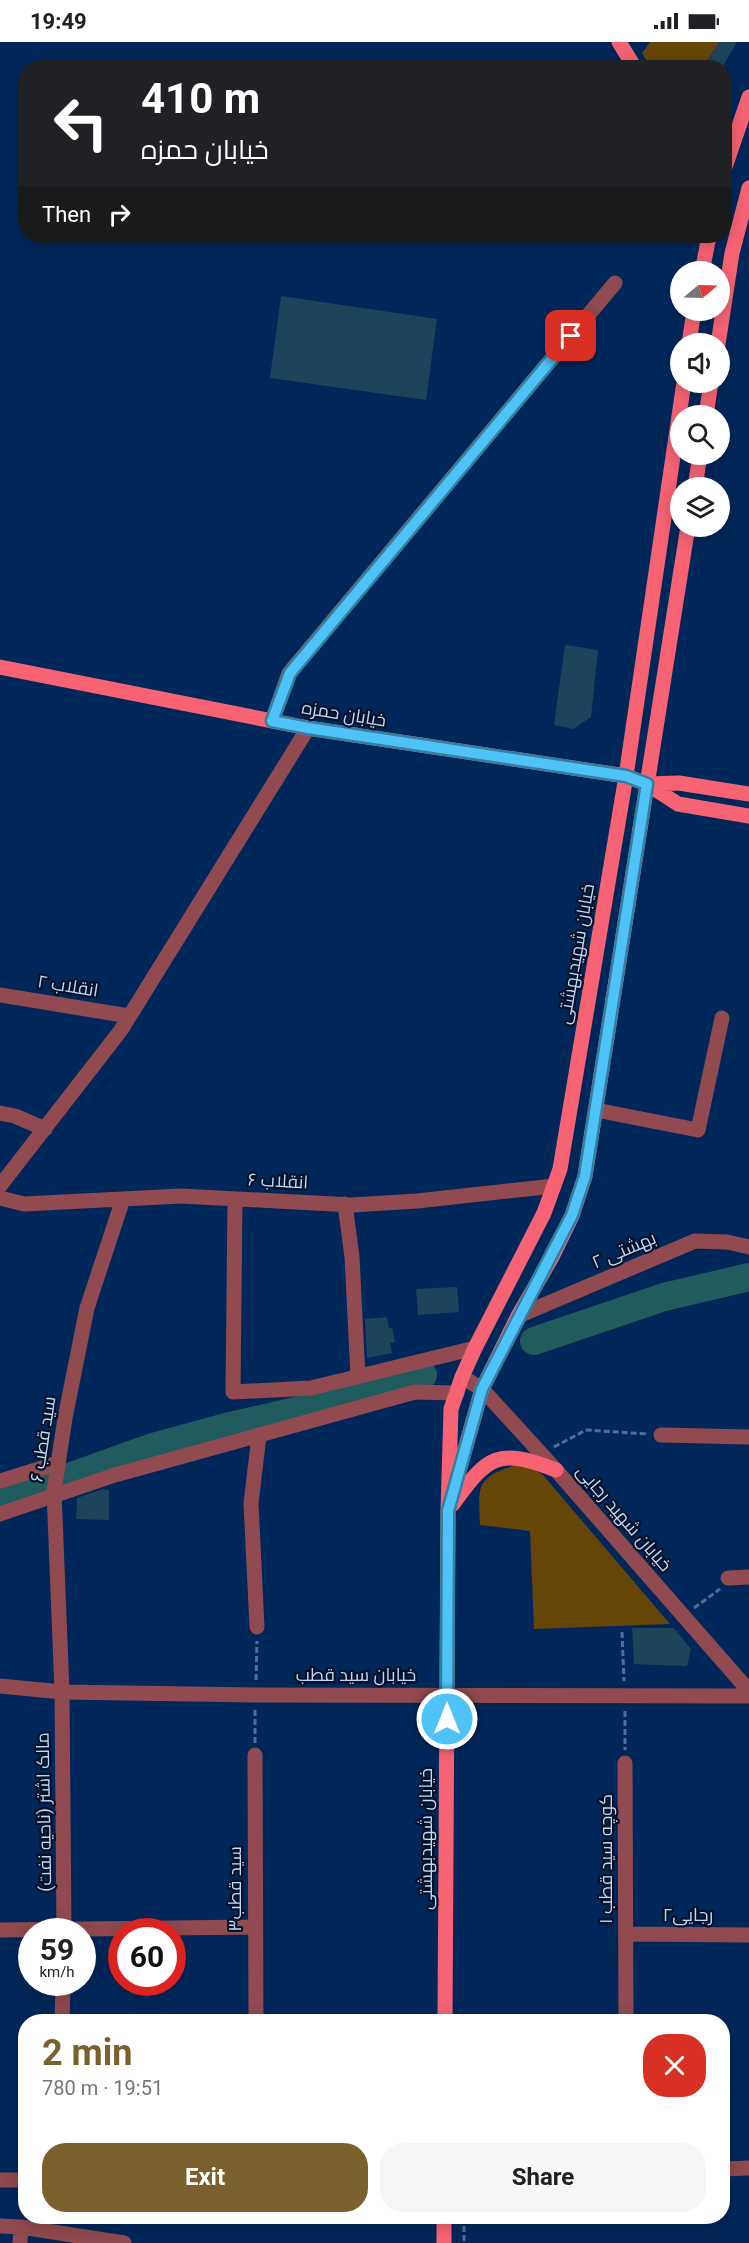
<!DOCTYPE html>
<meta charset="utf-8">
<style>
body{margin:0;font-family:Roboto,Cairo,sans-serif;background:#f6f6f6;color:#202124;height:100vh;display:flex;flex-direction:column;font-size:22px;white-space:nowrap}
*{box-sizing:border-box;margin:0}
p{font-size:20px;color:#757577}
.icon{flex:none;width:33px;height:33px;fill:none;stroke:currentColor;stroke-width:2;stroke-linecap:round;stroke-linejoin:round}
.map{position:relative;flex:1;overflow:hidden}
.panel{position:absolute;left:18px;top:1972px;width:712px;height:210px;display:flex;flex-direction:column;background:#fff;border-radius:24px;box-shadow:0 3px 15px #0003}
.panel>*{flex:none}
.banner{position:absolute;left:18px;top:18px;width:714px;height:183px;border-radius:24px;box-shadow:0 3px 15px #0003;background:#202124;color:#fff;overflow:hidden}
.needle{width:39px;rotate:71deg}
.buttons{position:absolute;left:670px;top:219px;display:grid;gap:12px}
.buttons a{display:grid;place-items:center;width:60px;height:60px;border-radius:50%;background:#fff;box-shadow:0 3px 15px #0003;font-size:30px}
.speed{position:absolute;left:18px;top:1876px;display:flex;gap:12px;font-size:30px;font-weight:700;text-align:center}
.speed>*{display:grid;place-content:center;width:78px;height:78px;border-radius:50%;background:#fff;box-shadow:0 3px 15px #0003;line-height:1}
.speed small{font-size:15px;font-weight:400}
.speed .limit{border:9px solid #d22;background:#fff;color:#111}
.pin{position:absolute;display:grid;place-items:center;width:51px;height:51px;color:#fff;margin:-26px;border-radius:12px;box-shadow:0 3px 9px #0006}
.me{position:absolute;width:66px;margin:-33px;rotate:0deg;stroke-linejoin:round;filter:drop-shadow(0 0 4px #0008)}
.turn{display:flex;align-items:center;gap:21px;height:126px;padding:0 24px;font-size:27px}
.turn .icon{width:78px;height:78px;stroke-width:2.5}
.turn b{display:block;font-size:42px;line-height:51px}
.then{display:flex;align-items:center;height:57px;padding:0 24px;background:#0003;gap:12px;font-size:22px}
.round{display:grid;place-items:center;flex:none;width:63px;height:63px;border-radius:24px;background:#f6f6f6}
.overview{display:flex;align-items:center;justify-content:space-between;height:102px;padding:0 24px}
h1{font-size:36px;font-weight:700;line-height:45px;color:#7b5f2d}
.cta{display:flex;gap:12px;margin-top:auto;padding:12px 24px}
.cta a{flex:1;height:69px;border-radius:24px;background:#7b5f2d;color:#fff;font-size:24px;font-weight:700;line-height:69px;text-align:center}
.cta a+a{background:#f6f6f6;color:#202124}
.status{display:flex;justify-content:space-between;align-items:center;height:42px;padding:0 30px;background:#fff;direction:ltr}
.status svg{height:16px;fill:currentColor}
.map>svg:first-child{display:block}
</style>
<div class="status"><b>19:49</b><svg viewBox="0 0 49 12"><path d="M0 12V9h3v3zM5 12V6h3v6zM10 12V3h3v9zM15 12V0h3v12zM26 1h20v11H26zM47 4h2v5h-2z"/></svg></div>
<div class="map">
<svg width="749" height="2201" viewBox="0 0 749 2201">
<rect width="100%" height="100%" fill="#00275a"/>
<!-- green -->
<path fill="#664607" d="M 650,0 L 719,0 L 704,25 L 651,26 L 642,11 Z
M 513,1424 L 529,1424 L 543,1433 L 670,1582 L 534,1587 L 530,1489 L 480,1483 C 479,1447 474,1436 513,1424 Z"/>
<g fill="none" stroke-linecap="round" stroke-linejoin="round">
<!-- river -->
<path stroke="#205c5d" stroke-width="28" d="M 534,1299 L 664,1255 L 749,1235
M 69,1435 L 153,1405 L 226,1385 L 326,1362 L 423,1333
M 0,1459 L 42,1444"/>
</g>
<!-- building -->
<path fill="#1c455c" d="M 719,0 L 737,0 L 722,26 L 704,26 Z
M 281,254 L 437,277 L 426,358 L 270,336 Z
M 565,603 L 598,608 L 591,675 L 573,687 L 554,683 Z
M 457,1245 L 459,1270 L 418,1273 L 416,1247 Z
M 387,1275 L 389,1286 L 392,1286 L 395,1300 L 390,1301 L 392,1311 L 367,1316 L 365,1277 Z
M 103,1447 L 109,1448 L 109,1478 L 76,1477 L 77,1456 Z
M 632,1586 L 674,1586 L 691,1607 L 687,1624 L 634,1622 Z"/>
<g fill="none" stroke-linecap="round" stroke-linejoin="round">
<!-- path -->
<path stroke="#4e6f9a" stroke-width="3" stroke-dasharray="6 3" stroke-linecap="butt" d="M 554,1405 L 586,1388 L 648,1392
M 694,1566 L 720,1547
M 622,1590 L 624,1639
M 256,1638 L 257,1599
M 625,1669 L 625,1708
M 255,1701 L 255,1668
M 464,2175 L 464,2201"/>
<!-- minor -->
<path stroke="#914a4f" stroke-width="15" d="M 272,679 L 289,631 L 615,241
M 0,953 L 129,974
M 596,1068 L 698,1088 L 722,976
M 0,1071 L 15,1074 L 45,1087
M 0,1144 L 121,988 L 308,686
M 0,1156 L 24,1162 L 181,1154 L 352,1163 L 417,1159 L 554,1144
M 235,1157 L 233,1350 L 311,1346 L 475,1306
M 345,1162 L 352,1215 L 358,1335
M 518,1274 L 695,1199 L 727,1200 L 749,1205
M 462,1335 L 482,1347 L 556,1428 L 749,1649
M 661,1393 L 749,1395
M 0,1439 L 58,1421
M 0,1472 L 115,1433 L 415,1350 L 457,1351
M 728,1536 L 749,1535
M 257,1585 L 251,1461 L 259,1394
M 0,1644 L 62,1650 L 255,1653 L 749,1654
M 255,1713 L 256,1980
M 625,1721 L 626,1980
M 0,1888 L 255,1885
M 64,1890 L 62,1650 L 54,1449 L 65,1376 L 87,1266 L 123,1157
M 626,1892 L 749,1893
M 62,1980 L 63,1941
M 723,2127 L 749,2126
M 0,2138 L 26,2138
M 0,2184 L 21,2185 L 124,2201
M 20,2201 L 21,2185"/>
<!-- major -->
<path stroke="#f76373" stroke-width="15" d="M 619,0 L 635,26
M 724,128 L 749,55
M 702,230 L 709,194
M 689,302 L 694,268
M 718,302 L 732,211 L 749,146
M 706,374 L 711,340
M 695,446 L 700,412
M 0,625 L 308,686 L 626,734 L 647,742 L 678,762 L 749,774
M 647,742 L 679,741 L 749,752
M 454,1446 L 482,1347 L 518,1274 L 552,1215 L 572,1174 L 585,1134 L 688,484
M 453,1462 C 488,1414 497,1405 556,1428
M 445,1980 L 448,1469 L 451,1367 L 462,1335 L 475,1306 L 544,1171 L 560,1127 L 626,734 L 684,340
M 444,2201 L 444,2175"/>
</g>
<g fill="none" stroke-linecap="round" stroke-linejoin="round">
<defs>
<path id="route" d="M 447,1677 L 448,1469 L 482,1347 L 572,1173 L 585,1134 L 647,742 L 626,734 L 308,686 L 272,679 L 290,631 L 571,294"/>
</defs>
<!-- route casing -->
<use href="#route" stroke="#337fa1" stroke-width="15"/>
<!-- route -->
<use href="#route" stroke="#4fc3f7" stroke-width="10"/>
</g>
<g text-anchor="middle" stroke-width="4.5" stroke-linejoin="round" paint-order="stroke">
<!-- street labels -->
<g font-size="18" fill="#c1d8f8" stroke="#031228">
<text transform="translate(344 672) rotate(9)" y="6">خیابان حمزه</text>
<text transform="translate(576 912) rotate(-80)" y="6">خیابان شهیدبهشتی</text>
<text transform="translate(68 944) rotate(9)" y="6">انقلاب ۲</text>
<text transform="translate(278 1139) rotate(3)" y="6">انقلاب ۶</text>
<text transform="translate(624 1208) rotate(-23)" y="6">بهشتی ۲</text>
<text transform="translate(43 1397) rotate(-81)" y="6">سید قطب ۶</text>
<text transform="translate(624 1476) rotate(49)" y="6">خیابان شهید رجایی</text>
<text x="356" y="1639">خیابان سید قطب</text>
<text transform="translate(44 1770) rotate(-91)" y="6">مالک اشتر (ناحیه نفت)</text>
<text transform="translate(426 1797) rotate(-90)" y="6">خیابان شهیدبهشتی</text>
<text transform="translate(606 1817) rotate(-90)" y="6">کوچه سید قطب ۱</text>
<text transform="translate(235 1847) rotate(-90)" y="6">سید قطب۳</text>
<text x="688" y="1879">رجایی۲</text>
</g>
</g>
</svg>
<div class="buttons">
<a><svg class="needle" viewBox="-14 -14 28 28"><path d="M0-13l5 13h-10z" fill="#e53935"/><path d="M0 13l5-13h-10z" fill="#757577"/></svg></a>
<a><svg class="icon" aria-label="sound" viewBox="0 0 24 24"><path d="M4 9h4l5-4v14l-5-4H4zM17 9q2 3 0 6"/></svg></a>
<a><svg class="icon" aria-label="search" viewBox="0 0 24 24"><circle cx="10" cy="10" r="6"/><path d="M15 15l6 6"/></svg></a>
<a><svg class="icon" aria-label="layers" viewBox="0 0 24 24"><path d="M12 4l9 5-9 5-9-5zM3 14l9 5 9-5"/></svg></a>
</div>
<div class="speed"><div>59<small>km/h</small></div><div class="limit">60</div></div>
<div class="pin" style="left:571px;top:294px;background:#d93025"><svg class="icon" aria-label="arrive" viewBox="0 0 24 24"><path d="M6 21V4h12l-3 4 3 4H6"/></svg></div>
<svg class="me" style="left:447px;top:1677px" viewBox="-20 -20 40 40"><circle r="17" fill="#4fc3f7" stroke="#fff" stroke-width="3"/><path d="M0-11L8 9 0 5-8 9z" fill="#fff"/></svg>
<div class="banner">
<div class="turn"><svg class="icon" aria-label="left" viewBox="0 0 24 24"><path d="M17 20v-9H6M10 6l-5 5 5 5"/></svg><div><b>410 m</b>خیابان حمزه</div></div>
<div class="then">Then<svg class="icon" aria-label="right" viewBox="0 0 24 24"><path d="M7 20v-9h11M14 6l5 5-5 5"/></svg></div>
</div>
<section class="panel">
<div class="overview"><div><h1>2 min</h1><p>780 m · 19:51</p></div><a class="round" style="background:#d93025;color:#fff"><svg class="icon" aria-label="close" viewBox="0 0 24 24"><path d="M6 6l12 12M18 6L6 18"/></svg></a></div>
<div class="cta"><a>Exit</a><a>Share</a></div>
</section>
</div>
